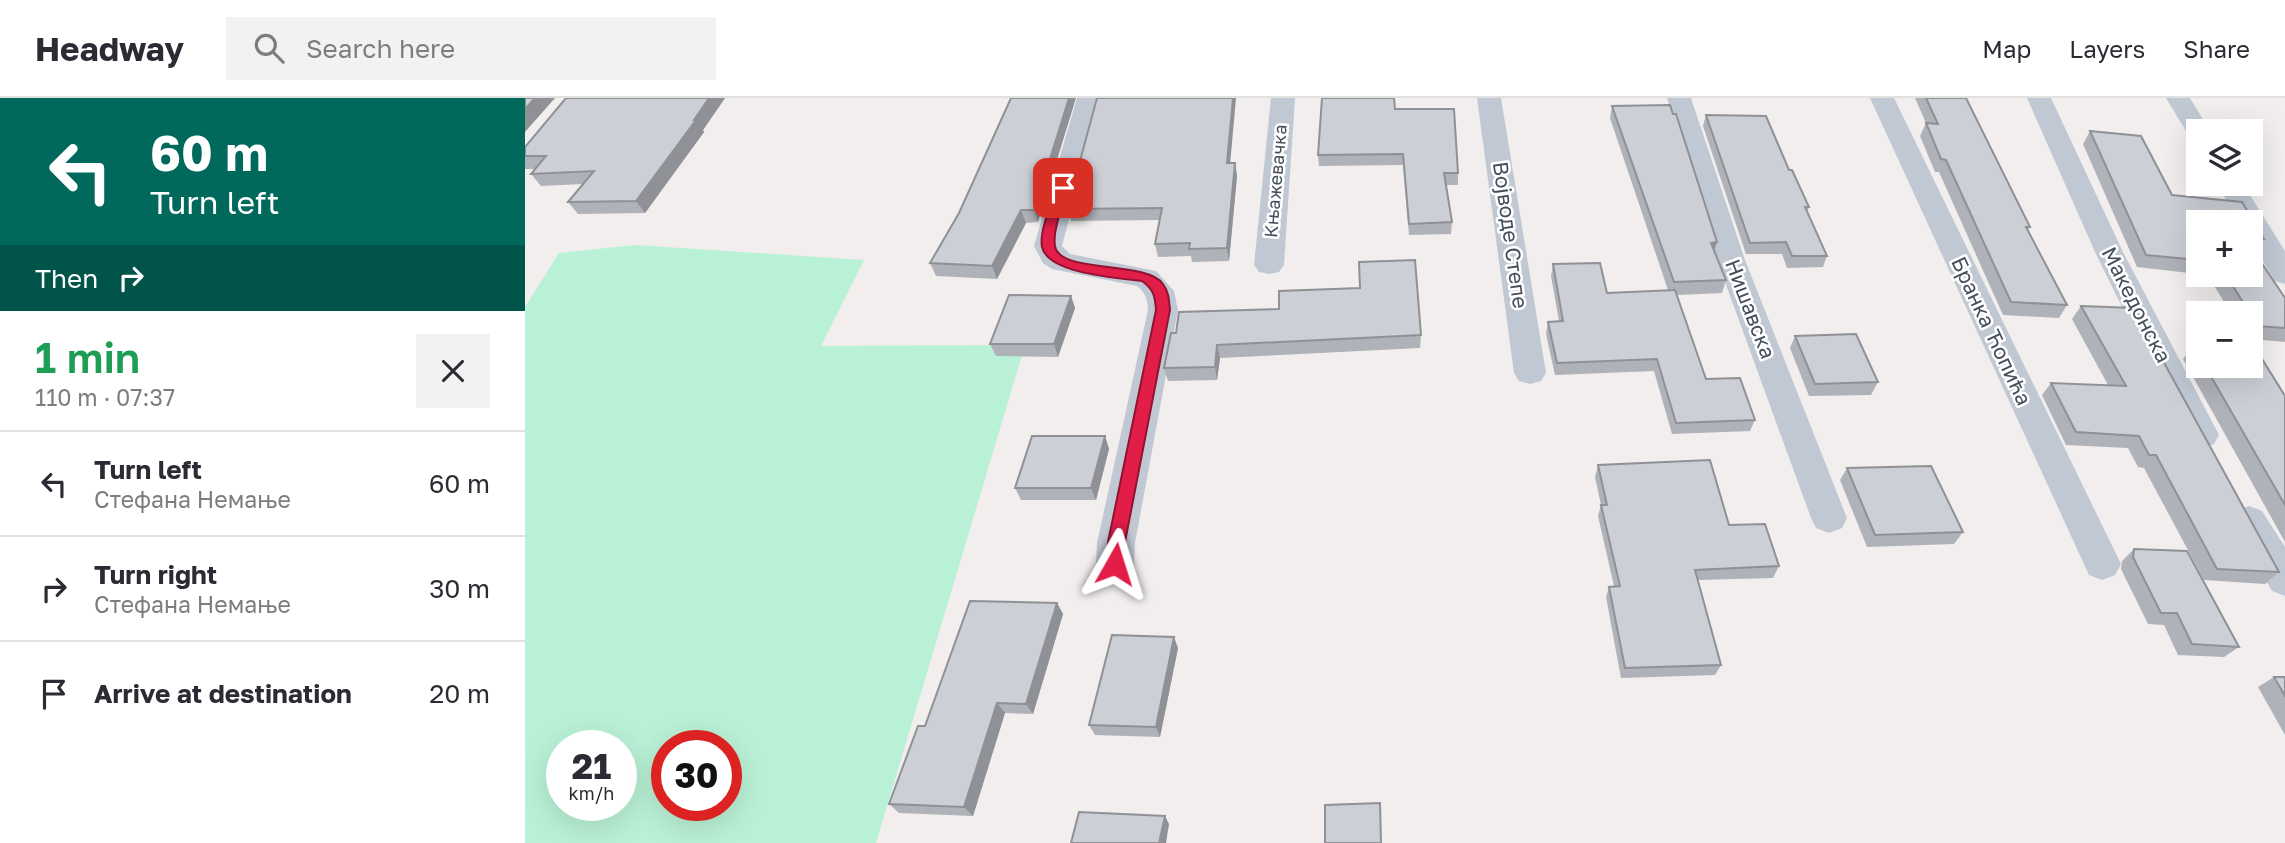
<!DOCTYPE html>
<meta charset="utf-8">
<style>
body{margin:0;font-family:"Golos Text",sans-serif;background:#f2f2f3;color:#2b2b33;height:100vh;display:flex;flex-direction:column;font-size:26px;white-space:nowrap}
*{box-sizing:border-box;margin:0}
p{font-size:23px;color:#7c7c81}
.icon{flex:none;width:38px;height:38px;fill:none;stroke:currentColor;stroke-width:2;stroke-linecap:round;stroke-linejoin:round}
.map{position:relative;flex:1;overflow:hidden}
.sheet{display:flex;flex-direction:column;background:#fff;width:525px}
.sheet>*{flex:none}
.top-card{background:#00695c;color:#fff;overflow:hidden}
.fabs{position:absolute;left:1661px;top:21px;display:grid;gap:14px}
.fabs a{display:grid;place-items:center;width:77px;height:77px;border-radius:0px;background:#fff;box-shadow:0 7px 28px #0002;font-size:35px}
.speed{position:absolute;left:21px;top:632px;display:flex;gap:14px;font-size:35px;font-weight:700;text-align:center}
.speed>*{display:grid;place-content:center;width:91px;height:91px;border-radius:50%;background:#fff;box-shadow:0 7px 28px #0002;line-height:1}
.speed small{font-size:18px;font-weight:400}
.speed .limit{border:10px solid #d22;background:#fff;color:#111}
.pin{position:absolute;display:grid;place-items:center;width:60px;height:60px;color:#fff;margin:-30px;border-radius:14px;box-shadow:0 4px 10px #0006}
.me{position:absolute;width:77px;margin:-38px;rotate:6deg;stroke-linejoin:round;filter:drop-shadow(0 0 5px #0008)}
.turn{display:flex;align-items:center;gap:24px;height:147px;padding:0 35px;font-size:32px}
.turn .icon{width:91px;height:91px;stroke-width:2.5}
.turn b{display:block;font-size:49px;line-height:60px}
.then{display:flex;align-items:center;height:66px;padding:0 35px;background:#0003;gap:14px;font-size:26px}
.round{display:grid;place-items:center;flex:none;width:74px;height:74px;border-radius:0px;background:#f2f2f3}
.head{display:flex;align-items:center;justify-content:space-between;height:119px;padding:0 35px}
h1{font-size:42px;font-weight:600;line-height:52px;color:#1e9e55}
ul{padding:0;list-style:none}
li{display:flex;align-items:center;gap:21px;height:105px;padding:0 35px;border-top:2px solid #e1e1e2}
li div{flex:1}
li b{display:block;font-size:26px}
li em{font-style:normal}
header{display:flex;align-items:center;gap:42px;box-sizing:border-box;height:98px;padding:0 35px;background:#fff;border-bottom:2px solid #e1e1e2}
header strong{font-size:33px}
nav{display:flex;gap:38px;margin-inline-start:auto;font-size:24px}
.search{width:490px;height:63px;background:#f2f2f3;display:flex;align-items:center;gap:18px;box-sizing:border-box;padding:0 24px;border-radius:0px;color:#7c7c81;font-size:26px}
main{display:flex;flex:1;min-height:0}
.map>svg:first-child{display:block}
</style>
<header>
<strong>Headway</strong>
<div class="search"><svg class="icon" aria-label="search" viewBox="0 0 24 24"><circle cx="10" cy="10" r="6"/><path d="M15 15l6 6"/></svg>Search here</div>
<nav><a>Map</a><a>Layers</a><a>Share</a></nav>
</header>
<main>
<section class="sheet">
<div class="top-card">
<div class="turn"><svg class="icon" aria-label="left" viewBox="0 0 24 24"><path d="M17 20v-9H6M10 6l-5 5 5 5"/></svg><div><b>60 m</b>Turn left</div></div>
<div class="then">Then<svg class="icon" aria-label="right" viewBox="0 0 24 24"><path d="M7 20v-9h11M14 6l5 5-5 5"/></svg></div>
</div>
<div class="head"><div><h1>1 min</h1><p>110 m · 07:37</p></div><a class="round"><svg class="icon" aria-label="close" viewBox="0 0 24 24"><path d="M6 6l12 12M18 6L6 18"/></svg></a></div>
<ul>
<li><svg class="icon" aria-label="left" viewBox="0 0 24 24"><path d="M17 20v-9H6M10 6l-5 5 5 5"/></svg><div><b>Turn left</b><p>Стефана Немање</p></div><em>60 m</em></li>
<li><svg class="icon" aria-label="right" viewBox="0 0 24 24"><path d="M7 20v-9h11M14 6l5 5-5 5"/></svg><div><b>Turn right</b><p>Стефана Немање</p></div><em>30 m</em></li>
<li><svg class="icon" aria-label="arrive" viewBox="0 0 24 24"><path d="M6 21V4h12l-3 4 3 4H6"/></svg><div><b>Arrive at destination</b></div><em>20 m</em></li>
</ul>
</section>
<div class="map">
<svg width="1760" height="745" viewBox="0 0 1760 745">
<rect width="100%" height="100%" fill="#f1eeed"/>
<!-- green -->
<path fill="#b9f1d6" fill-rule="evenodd" d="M 110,147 L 339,162 L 296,248 L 500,247 L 351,745 L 0,745 L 0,209 L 34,155 ZM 37,648 L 96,648 L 96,707 L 37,707 ZM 142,648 L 201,648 L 201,707 L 142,707 Z"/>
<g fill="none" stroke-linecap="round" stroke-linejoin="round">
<!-- minor -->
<path fill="#c0c8d4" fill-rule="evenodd" d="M 552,0 L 576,0 L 537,148 L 545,156 L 631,173 L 649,193 L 653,212 L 610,445 L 609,466 L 603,477 L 590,482 L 577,477 L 571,466 L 572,445 L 623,212 C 622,201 621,195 612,188 L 527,171 L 518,165 L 509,148 Z
M 746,0 L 770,0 L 759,167 L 754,174 L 744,176 L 734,174 L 729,167 Z
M 952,0 L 976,0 L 1021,275 L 1016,283 L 1005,286 L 994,283 L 989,275 Z
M 1142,0 L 1166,0 L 1220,162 L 1322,420 L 1317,430 L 1304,435 L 1291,430 L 1286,420 L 1192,162 Z
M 1345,0 L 1369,0 L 1596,466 L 1590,477 L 1577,482 L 1564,477 Z
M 1502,0 L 1526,0 L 1598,154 L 1694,337 L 1689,346 L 1677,350 L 1665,346 L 1660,337 L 1570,154 Z
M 1641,0 L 1665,0 L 1685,33 L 1673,33 L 1673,41 L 1664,38 Z
M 1692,86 L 1718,86 L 1760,153 L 1760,186 L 1750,183 L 1726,143 L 1726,124 L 1714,124 Z
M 1724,408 L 1737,413 L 1760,449 L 1760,498 L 1747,493 L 1706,423 L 1711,413 Z"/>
</g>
<!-- wall -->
<path fill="#afb2b8" d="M 41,0 L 200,0 L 178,32 L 179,34 L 120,115 L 53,116 L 43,104 L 58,86 L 16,88 L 6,76 L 10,71 L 0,71 L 0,49 Z
M 486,0 L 513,124 L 501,125 L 472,181 L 411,178 L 405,165 L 434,115 Z
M 1390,0 L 1441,0 L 1505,129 L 1503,132 L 1542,207 L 1534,220 L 1478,217 L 1414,74 L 1410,74 L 1395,38 L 1401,25 Z
M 1087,8 L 1189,153 L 1201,182 L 1197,195 L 1152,197 L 1181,281 L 1230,322 L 1225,333 L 1147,336 L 1129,273 L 1030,277 L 1021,236 L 1023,224 L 1034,223 L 1026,178 L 1028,166 L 1082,195 L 1143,192 L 1085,20 Z
M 870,11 L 933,75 L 933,87 L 921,87 L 927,124 L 926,136 L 884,137 L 878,67 L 794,68 L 793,57 Z
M 1181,17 L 1264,72 L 1284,109 L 1282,114 L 1302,158 L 1298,169 L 1262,170 L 1257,156 L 1221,156 L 1178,28 Z
M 1565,33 L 1616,38 L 1647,97 L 1717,104 L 1739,141 L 1729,153 L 1760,200 L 1760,244 L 1726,241 L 1726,215 L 1706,215 L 1683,178 L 1676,177 L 1726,177 L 1726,124 L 1673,124 L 1673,176 L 1612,169 L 1558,46 Z
M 705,65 L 710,65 L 712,78 L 704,163 L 667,164 L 666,158 L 633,159 L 630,146 L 634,122 L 546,123 L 542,111 Z
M 546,198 L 550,210 L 533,259 L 471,258 L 465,246 Z
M 1556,208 L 1754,474 L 1740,486 L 1679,482 L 1619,370 L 1613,369 L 1603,350 L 1541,347 L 1517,297 L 1526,285 L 1583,287 L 1547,221 Z
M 754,211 L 896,237 L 895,250 L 695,260 L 692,282 L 643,283 L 639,270 L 651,235 Z
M 1270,238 L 1353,284 L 1346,297 L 1284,298 L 1265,250 Z
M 1669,248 L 1673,249 L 1673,268 L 1726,268 L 1760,298 L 1760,444 L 1658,261 Z
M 580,338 L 584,351 L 571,402 L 496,402 L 490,390 Z
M 1073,367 L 1204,427 L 1254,468 L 1248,480 L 1173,482 L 1196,567 L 1190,577 L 1096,580 L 1081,499 L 1084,489 L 1089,488 L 1073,418 L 1076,407 L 1070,379 Z
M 1322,370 L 1438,434 L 1429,446 L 1342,449 L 1315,382 Z
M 1609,451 L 1714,549 L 1699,559 L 1653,557 L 1639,527 L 1623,526 L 1596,471 L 1597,463 Z
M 532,505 L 538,516 L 508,616 L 480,615 L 448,718 L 374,715 L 364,706 L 400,628 Z
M 653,550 L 635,639 L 570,637 L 564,627 Z
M 1749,579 L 1760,579 L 1760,637 L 1733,589 Z"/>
<!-- shaded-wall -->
<path fill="#8f9196" d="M 10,0 L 30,0 L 0,34 L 0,11 Z
M 184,0 L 200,0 L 178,32 L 179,34 L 120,115 L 111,103 Z
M 544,0 L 551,0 L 513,124 L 509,112 Z
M 708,0 L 711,0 L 704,78 L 702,65 Z
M 710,65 L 712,78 L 704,163 L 702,150 Z
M 496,112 L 501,125 L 472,181 L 467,168 Z
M 1192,144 L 1188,157 L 1186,145 Z
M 546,198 L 550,210 L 533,259 L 529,246 Z
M 692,247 L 695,260 L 692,282 L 690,269 Z
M 580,338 L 584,351 L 571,402 L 566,390 Z
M 532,505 L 538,516 L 508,616 L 501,606 Z
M 649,539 L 653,550 L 635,639 L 631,629 Z
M 472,605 L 480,615 L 448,718 L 439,709 Z
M 640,718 L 644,726 L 641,745 L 634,745 Z"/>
<!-- building -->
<path fill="#cccfd6" stroke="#8f9196" stroke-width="2" d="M 0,0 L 10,0 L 0,11 Z
M 41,0 L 184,0 L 169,22 L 171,22 L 111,103 L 43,104 L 69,73 L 6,76 L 21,58 L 0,58 L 0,49 Z
M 486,0 L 544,0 L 509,112 L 496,112 L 467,168 L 405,165 L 434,115 Z
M 572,0 L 708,0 L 702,65 L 710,65 L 702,150 L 664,151 L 665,145 L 630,146 L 637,110 L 542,111 Z
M 797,0 L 869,0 L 870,11 L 929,11 L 933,75 L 919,75 L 927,124 L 884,126 L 878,56 L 793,57 Z
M 1401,0 L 1441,0 L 1505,129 L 1501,129 L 1542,207 L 1486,204 L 1421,62 L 1416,61 L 1401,25 L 1413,26 Z
M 1145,7 L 1148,16 L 1151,16 L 1192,144 L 1186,145 L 1201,182 L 1149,184 L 1087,8 Z
M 1181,17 L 1241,18 L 1264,72 L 1267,72 L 1284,109 L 1280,109 L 1302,158 L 1267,158 L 1261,144 L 1225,145 Z
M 1565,33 L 1616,38 L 1647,97 L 1717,104 L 1739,141 L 1726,140 L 1726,124 L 1673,124 L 1673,162 L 1621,157 Z
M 1726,149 L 1760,200 L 1760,230 L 1733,228 L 1701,177 L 1726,177 Z
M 890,162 L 896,237 L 692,247 L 690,269 L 639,270 L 646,235 L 651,235 L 654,214 L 754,211 L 754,193 L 835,190 L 834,164 Z
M 1075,165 L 1082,195 L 1150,192 L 1181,281 L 1215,280 L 1230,322 L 1151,325 L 1132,261 L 1032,265 L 1023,224 L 1038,223 L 1028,166 Z
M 484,197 L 546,198 L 529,246 L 465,246 Z
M 1556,208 L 1609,210 L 1754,474 L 1692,471 L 1631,357 L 1624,357 L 1614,338 L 1551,334 L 1526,285 L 1601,288 Z
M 1331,236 L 1353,284 L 1290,286 L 1270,238 Z
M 1669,248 L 1673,249 L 1673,256 Z
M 1726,252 L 1732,253 L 1760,298 L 1760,407 L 1680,268 L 1726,268 Z
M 507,338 L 580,338 L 566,390 L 490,390 Z
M 1185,362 L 1204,427 L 1240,426 L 1254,468 L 1170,472 L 1196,567 L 1100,570 L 1084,489 L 1095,488 L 1076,407 L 1082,407 L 1073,367 Z
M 1406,368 L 1438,434 L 1350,437 L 1322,370 Z
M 1609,451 L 1662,453 L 1714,549 L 1667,546 L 1652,515 L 1636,515 L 1608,459 Z
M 445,503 L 532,505 L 501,606 L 472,605 L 439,709 L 364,706 L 393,628 L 400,628 Z
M 587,537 L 649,539 L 631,629 L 564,627 Z
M 1749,579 L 1760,579 L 1760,598 Z
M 855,705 L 856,745 L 800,745 L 800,707 Z
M 554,714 L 640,718 L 634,745 L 546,745 Z"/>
<!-- route -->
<path fill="#e11d48" stroke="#92132f" stroke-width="2" d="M 538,86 L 544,90 C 539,106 527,131 530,148 C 534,176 621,162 638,186 C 644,194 644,203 645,212 L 600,444 L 597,471 L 590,473 L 584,471 L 582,466 L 583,444 L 631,212 C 630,198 629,192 617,183 C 594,180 523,176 517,149 C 514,132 527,106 532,90 Z"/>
<g text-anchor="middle" stroke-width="5" stroke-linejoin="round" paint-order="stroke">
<!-- far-street labels -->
<g font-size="18" fill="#454e5c" stroke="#fff">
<text transform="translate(751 83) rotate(-85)" y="6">Књажевачка</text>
</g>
<!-- street labels -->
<g font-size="21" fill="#454e5c" stroke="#fff">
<text transform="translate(985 137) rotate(82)" y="7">Војводе Степе</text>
<text transform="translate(1611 207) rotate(63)" y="7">Македонска</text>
<text transform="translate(1225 211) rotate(69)" y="7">Нишавска</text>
<text transform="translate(1466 233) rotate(65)" y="7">Бранка Ћопића</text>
</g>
</g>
</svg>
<div class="fabs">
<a><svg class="icon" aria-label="layers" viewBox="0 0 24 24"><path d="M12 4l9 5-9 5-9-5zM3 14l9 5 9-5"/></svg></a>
<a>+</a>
<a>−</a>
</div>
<div class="speed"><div>21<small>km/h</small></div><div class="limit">30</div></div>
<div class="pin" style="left:538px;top:90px;background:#d93025"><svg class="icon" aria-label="arrive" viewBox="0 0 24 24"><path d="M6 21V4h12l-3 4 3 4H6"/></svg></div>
<svg class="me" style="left:590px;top:466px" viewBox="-20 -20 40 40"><path d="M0-17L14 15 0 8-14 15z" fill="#e11d48" stroke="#fff" stroke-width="4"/></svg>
</div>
</main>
